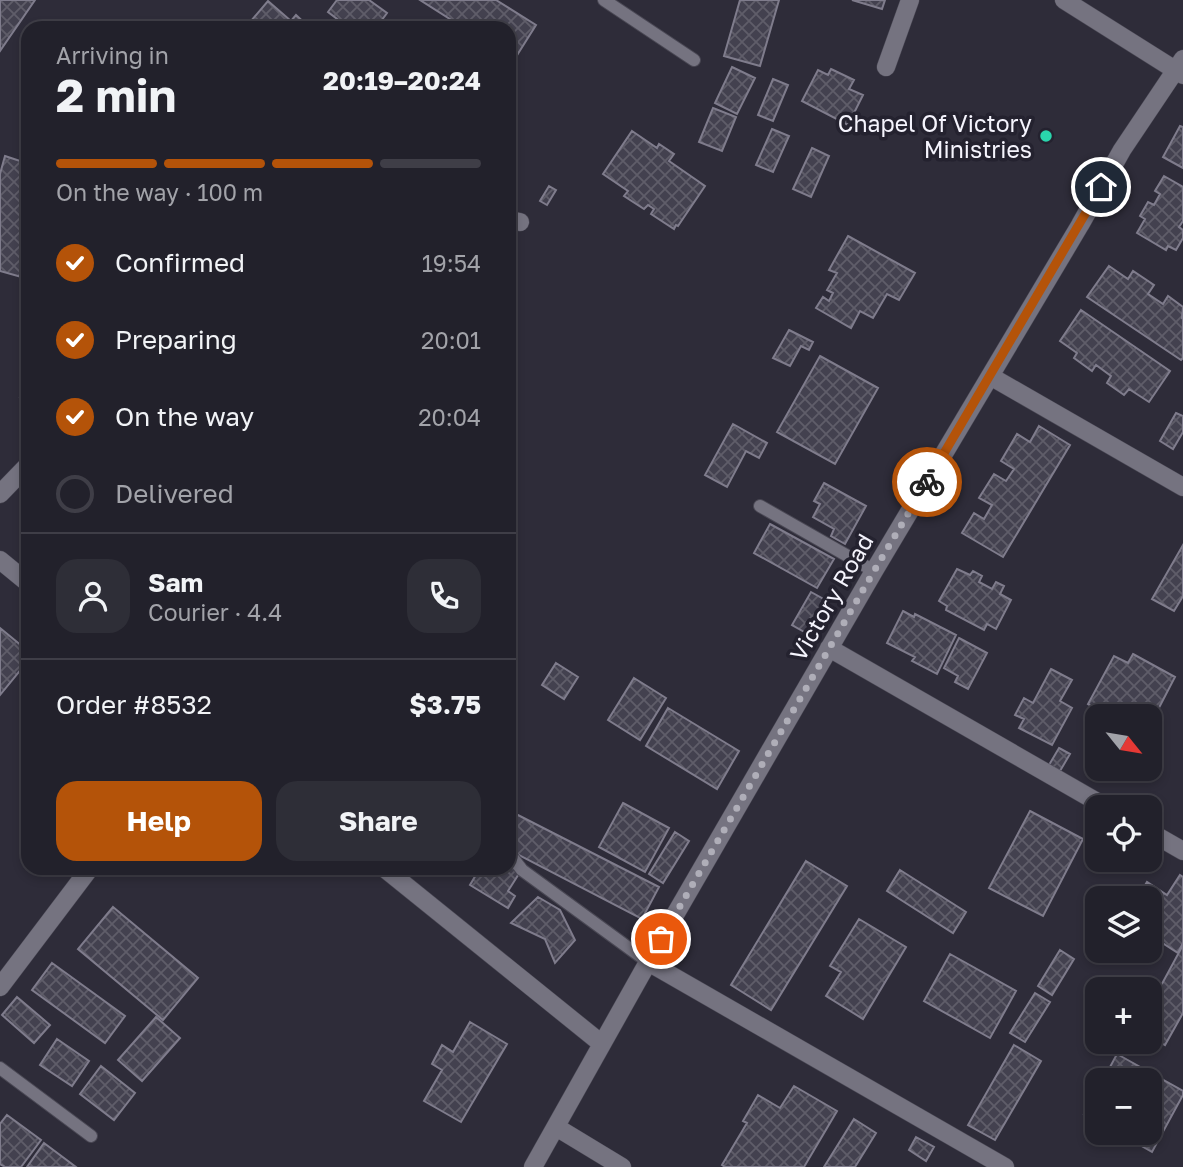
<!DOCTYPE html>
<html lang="en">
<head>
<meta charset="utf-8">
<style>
  :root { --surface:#22212b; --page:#2e2e37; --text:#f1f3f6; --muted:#a2a3a9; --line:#3f3e47; --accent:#b45309 }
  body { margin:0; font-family:"Golos Text",sans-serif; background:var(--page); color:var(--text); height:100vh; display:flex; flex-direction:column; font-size:26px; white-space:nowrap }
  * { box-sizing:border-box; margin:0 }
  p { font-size:23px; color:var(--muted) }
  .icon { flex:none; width:38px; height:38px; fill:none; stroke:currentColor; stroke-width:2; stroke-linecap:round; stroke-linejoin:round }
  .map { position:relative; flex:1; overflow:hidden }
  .details { position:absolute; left:21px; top:21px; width:495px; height:854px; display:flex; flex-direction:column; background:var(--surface); border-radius:21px; box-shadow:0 4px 10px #0003,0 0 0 2px var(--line) }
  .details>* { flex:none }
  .needle { width:46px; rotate:120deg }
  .tools { position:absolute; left:1085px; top:704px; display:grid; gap:14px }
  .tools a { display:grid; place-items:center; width:77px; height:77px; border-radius:14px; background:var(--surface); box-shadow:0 4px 10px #0003,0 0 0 2px var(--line); font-size:35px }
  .pin { position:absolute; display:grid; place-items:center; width:60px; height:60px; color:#fff; margin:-30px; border:4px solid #fff; border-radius:50%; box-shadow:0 2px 7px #0007 }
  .courier { position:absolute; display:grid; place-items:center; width:70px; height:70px; margin:-35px; border:5px solid #b45309; border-radius:50%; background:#fff; color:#222; box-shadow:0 2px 9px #0007 }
  .summary em { font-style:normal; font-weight:700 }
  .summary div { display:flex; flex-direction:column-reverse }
  .summary { display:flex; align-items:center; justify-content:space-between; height:119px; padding:0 35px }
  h1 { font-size:46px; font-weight:700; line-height:52px }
  .bar { display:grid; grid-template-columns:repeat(4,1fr); gap:10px 7px; align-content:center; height:84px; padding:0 35px }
  .bar i { height:9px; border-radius:5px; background:var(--line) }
  .bar .selected { background:var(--accent) }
  .bar p { grid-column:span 4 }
  .line { display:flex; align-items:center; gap:18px; padding:0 35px; border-top:2px solid var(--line) }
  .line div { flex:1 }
  .round { display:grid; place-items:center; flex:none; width:74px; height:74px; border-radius:21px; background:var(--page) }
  ol { padding:0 35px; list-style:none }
  li { display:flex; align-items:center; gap:21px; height:77px }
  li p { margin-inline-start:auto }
  li .icon { padding:7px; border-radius:50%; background:var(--accent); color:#fff; stroke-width:4 }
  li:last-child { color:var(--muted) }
  li i { width:38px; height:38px; border:4px solid var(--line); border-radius:50% }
  .cta { display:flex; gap:14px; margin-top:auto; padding:14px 35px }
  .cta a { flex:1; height:80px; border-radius:21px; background:var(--accent); color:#fff; font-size:28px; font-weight:700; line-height:80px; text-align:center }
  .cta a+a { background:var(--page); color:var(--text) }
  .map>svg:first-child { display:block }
  .building { fill:url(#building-cross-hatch); stroke:#7f7c8c; stroke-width:2 }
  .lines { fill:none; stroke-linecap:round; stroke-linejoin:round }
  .lane-casing { stroke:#4a4854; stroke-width:14 }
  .street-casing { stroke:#4a4854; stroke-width:19 }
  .lane { stroke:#757380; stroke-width:12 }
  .street { stroke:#757380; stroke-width:18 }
  .done { stroke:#afaeb8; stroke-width:7; stroke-dasharray:0 12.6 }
  .route { stroke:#b45309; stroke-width:9 }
  .poi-dot { fill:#2ad5ac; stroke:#24222f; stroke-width:2.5 }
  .labels { text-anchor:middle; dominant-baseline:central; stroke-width:7; stroke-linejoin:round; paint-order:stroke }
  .poi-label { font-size:23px; fill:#f5f4fd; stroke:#24222f; text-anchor:end }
  .street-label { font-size:23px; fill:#f5f4fd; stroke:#24222f }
</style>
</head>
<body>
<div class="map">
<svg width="1183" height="1167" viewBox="0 0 1183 1167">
  <defs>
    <pattern id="building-cross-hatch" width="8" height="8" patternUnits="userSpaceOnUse" patternTransform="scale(1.75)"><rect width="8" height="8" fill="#43414f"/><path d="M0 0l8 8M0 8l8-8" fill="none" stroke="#5f5d69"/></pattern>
  </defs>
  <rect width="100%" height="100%" fill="#2e2c39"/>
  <path class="building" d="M0,0H35L0,51Z
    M337,0H369L387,13L376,28H349L328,12Z
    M420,0H496L536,25L514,60L509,56V28H464Z
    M740,0H779L760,66L724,56Z
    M852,0H885L882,9Z
    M268,1L291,21L296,15L310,28H245Z
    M732,67L755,78L737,114L715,103Z
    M831,69L854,80L849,89L863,95L848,125L802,101L818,70L828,75Z
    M773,79L788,85L773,121L758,115Z
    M713,108L736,117L722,151L699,142Z
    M1180,126L1183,127V168L1163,157Z
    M772,129L789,136L773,172L756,165Z
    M632,131L657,148L659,144L674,154L669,161L705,186L678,226L676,225L674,229L651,214L654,209L648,205L644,209L624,196L628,191L603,174Z
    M812,148L829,156L811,197L793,189Z
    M5,156L26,163L28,156V267L25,278L0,271V174Z
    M1164,176L1183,187V221L1179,227L1183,230V238L1176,250L1168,246L1166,250L1137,233L1145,219L1140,216L1148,202L1154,205L1160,194L1155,191Z
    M549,186L556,190L547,205L540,201Z
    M848,236L915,273L899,300L887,294L873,318L860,311L851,328L816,308L823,297L829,301L833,293L827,290L837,273L829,270Z
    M1109,266L1128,279L1133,271L1154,285L1148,294L1163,304L1168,296L1183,307L1182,318L1183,319V358L1181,360L1087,297Z
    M1081,310L1170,371L1149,402L1129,389L1124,395L1107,383L1111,376L1096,365L1092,371L1074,358L1077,353L1060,341Z
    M789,330L813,342L809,350L801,346L790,366L773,358Z
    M820,356L878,388L835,464L777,432Z
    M28,379V401L20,397Z
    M1176,413L1183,416V432L1173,449L1160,441Z
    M733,424L767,443L759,458L746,451L727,487L705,475Z
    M1039,426L1070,445L1003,557L962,533L974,513L984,519L992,505L979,498L994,474L1006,481L1014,469L1001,461L1017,434L1030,442Z
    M824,483L866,506L845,544L831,536L834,529L813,517L820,504L814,501Z
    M770,524L834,559L817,588L754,553Z
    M1183,545V596L1174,611L1152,599Z
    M957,569L970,575L973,571L982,576L979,582L992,589L996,582L1004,586L1000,594L1011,600L996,629L987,624L984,630L946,610L947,606L939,601Z
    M811,592L827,601L808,634L792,625Z
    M903,611L914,617L915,614L956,635L937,674L912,661L915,657L887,643Z
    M0,628L28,651V661L0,695Z
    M959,638L987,653L968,689L955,682L958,676L944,668Z
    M1133,654L1175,677L1150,725V716H1109L1088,704L1114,656L1128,663Z
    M556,663L578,677L564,699L542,685Z
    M1051,669L1072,680L1060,701L1072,708L1052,745L1019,728L1024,719L1015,715L1024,698L1033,703Z
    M634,678L666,698L640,740L608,720Z
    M668,708L739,751L717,789L646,746Z
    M1059,748L1070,754L1060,771L1049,765Z
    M623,803L669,828L645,872L599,847Z
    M1030,811L1083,839L1043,916L989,888Z
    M512,812L659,887L642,919L509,850V817Z
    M675,832L689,841L663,883L649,874Z
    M806,861L847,886L771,1010L731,985Z
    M509,866L520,872L508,891L515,896L508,908L470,885L480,868H509Z
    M900,870L966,912L953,933L887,891Z
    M1180,875L1183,877V943L1178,953L1150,935V898H1116L1123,887L1138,897L1147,882L1167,895Z
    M538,897L560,910L575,940L555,963L545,939L511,923Z
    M113,907L198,978L163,1020L78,949Z
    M859,919L906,947L863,1019L826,996L841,972L830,966Z
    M1183,945V1013L1165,1045L1150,1036V1006Z
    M1060,950L1074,959L1052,995L1038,986Z
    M950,954L1016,991L990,1038L924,1001Z
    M52,963L125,1016L105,1043L32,990Z
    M1035,993L1050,1002L1025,1042L1010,1033Z
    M17,997L50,1025L34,1043L2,1015Z
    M156,1017L180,1038L142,1081L118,1060Z
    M470,1022L507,1044L461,1122L424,1101L442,1070L432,1064L442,1045L453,1052Z
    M57,1039L89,1061L72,1086L40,1065Z
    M1014,1045L1041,1061L995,1140L968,1125Z
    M1117,1054L1183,1091V1095L1152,1152L1117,1132H1150V1080H1103Z
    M101,1066L135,1093L114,1120L80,1094Z
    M794,1086L837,1111L804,1167H725L722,1165L747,1123L743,1121L758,1095L780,1108Z
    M1097,1089V1121L1084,1114Z
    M7,1115L41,1140L21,1167H5L0,1164V1124Z
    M854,1119L876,1133L855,1167H824Z
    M916,1137L934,1147L926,1161L909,1150Z
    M44,1143L76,1167H27Z"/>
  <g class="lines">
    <g class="lane-casing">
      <path id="lane" d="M604,0L694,60
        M760,506L874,571
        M512,857L522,870L648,962
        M0,1068L91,1136"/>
    </g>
    <g class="street-casing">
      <path id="street" d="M1064,0L1183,75
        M886,67L910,0
        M509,220L520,222
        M990,376L1183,487
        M0,494L28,465
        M0,560L28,583
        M829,648L1106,807
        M1150,832L1183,851
        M384,868L602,1044
        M648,962L1005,1167
        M0,987L90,868
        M556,1127L622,1167
        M533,1167L661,939L874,571L1080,225L1122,150L1183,59"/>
    </g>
    <use href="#lane" class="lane"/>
    <use href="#street" class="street"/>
  </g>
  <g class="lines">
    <path class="done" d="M661,939L874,571L927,482"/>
    <path class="route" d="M927,482L1101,187"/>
  </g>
  <circle class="poi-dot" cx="1046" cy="136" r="7"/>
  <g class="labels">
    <g class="poi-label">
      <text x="1032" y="123">Chapel Of Victory<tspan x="1032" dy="26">Ministries</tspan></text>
    </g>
    <g class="street-label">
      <text transform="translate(831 597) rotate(-60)">Victory Road</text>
    </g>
  </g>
</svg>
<div class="tools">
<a><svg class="needle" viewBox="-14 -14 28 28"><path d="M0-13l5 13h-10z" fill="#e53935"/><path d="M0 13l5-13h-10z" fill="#a2a3a9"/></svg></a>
<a><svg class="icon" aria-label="locate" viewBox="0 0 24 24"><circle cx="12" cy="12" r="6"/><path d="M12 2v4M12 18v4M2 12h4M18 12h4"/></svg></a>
<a><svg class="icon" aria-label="layers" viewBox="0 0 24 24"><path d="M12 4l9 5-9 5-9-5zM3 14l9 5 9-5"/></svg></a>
<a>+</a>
<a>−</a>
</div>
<div class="pin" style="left:661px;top:939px;background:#ea580c"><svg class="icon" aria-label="bag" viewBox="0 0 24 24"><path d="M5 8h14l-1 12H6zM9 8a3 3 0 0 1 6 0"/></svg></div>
<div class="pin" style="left:1101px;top:187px;background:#1f2937"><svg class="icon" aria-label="home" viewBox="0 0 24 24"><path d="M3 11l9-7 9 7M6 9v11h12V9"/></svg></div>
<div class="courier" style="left:927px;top:482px"><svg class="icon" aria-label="bike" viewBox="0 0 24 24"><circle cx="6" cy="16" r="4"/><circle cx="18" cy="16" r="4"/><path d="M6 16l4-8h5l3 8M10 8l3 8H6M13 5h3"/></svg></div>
<section class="details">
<div class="summary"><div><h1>2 min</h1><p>Arriving in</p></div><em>20:19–20:24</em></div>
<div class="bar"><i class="selected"></i><i class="selected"></i><i class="selected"></i><i></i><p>On the way · 100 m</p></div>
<ol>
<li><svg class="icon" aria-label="check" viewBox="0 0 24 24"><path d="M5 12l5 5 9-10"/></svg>Confirmed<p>19:54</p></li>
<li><svg class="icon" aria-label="check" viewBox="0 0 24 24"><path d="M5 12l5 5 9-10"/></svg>Preparing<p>20:01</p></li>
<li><svg class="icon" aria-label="check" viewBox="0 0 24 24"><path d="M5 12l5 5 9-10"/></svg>On the way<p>20:04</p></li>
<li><i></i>Delivered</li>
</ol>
<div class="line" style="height:126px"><a class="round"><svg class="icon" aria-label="person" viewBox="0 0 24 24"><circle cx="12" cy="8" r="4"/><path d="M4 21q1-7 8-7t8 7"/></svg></a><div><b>Sam</b><p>Courier · 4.4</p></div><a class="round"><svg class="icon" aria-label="phone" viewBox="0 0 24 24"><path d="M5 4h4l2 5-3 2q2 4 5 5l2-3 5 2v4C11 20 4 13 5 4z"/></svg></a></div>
<div class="line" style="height:91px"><div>Order #8532</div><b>$3.75</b></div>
<div class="cta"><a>Help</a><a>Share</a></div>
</section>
</div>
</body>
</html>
